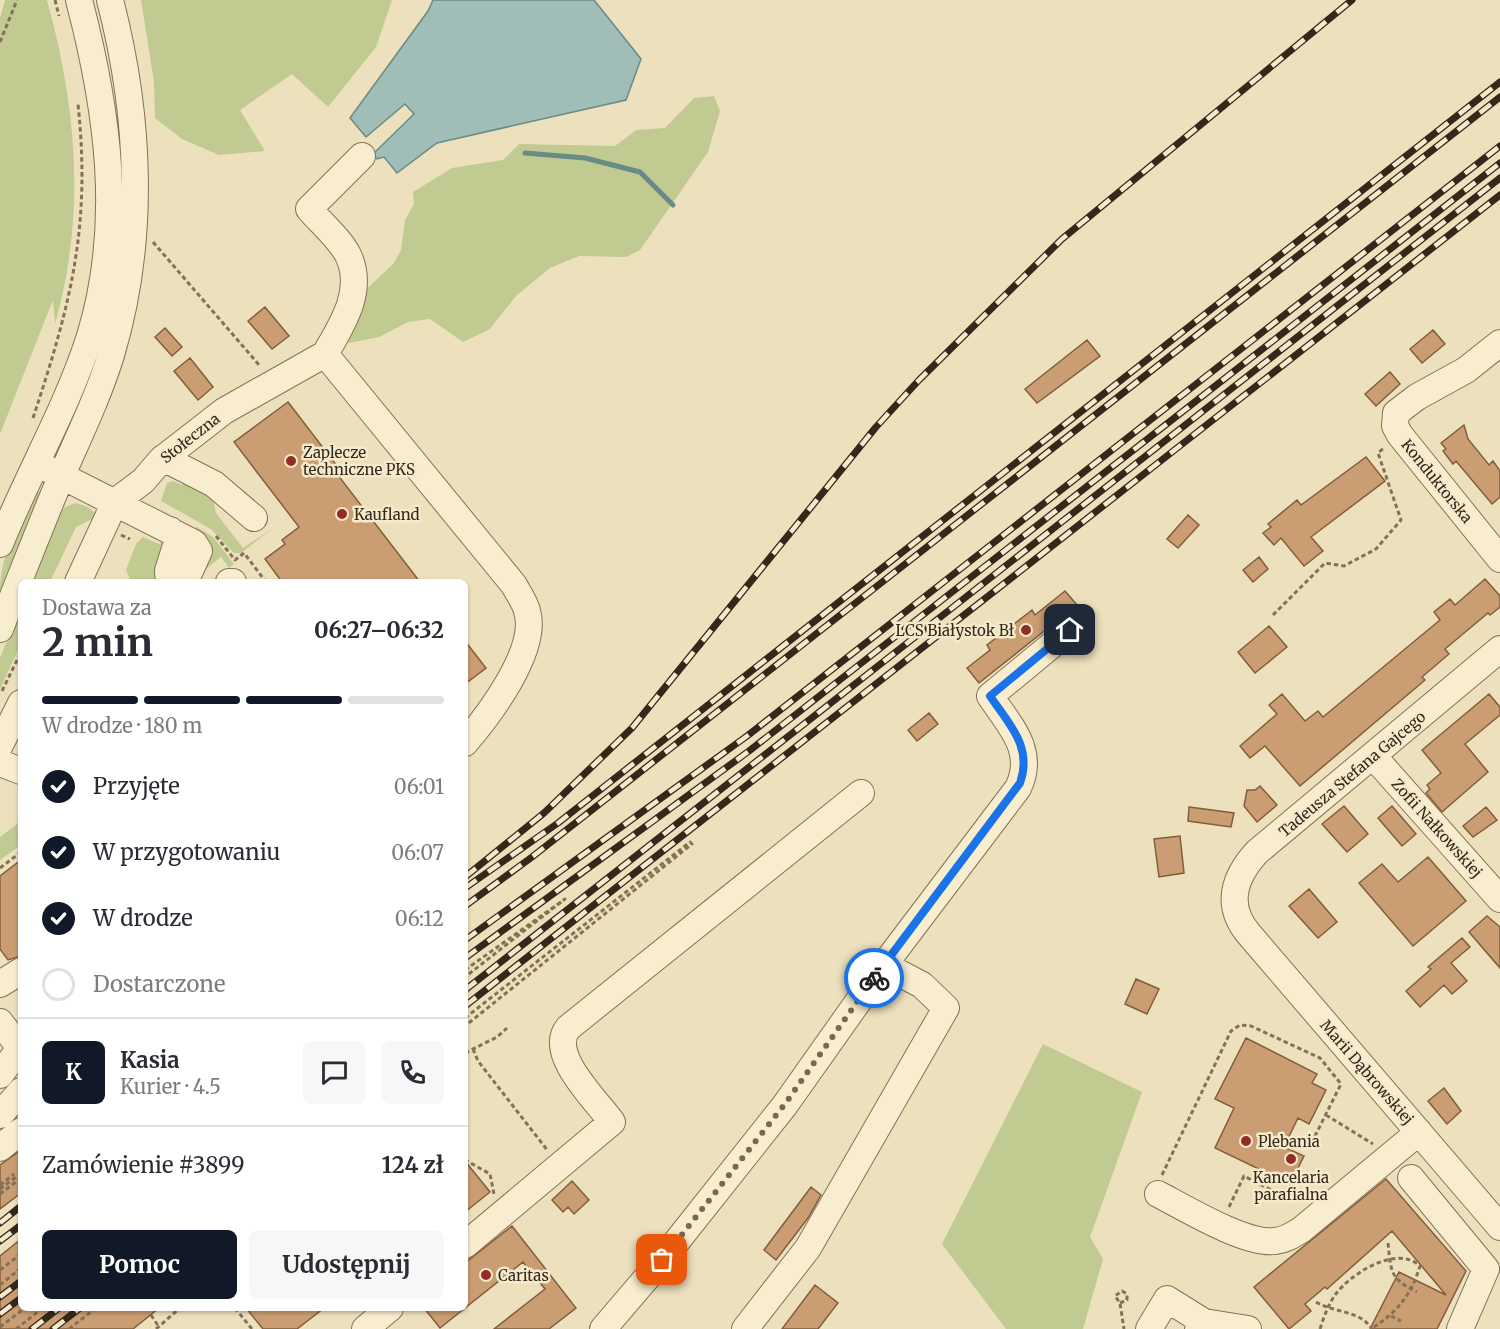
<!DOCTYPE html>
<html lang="pl">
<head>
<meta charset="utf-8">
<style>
  :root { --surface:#fff; --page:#f7f7f7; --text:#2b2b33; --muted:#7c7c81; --line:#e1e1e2; --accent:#111827 }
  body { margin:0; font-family:Merriweather,serif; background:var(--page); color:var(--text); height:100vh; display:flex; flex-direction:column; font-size:22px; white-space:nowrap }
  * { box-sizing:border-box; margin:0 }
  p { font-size:20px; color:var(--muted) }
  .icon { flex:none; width:33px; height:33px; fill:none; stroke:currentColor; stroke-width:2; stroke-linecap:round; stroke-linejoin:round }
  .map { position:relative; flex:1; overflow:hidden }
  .drawer { position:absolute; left:18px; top:579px; width:450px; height:732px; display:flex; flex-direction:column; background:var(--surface); border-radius:9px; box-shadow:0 2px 4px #0004 }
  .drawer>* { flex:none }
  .pin { position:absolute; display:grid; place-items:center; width:51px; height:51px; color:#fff; margin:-26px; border-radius:12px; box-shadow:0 3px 9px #0006 }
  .courier { position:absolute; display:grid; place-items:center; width:60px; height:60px; margin:-30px; border:4px solid #1a73e8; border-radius:50%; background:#fff; color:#222; box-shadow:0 2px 8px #0007 }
  .headline em { font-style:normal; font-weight:700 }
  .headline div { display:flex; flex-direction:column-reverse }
  .headline { display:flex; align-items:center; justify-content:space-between; height:102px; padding:0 24px }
  h1 { font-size:39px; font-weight:700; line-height:45px }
  .bar { display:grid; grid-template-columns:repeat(4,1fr); gap:9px 6px; align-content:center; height:72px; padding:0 24px }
  .bar i { height:8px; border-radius:4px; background:var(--line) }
  .bar .current { background:var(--accent) }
  .bar p { grid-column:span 4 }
  .line { display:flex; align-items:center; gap:15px; padding:0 24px; border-top:2px solid var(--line) }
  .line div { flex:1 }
  .round { display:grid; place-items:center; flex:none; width:63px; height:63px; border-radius:9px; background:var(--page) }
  ol { padding:0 24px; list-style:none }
  li { display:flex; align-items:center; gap:18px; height:66px }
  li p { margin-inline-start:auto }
  li .icon { padding:6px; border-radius:50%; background:var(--accent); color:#fff; stroke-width:4 }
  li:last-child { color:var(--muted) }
  li i { width:33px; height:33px; border:3px solid var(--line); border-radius:50% }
  .action { display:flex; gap:12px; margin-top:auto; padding:12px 24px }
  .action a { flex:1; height:69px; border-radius:9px; background:var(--accent); color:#fff; font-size:24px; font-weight:700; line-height:69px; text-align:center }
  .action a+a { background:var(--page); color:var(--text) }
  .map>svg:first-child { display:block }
  .green { fill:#c0ca91 }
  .water { fill:#a0beb7; stroke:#688b85; stroke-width:1.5 }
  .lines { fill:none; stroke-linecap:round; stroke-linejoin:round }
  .stream { stroke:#688b85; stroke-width:5 }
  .building { fill:#cb9d72; stroke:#835d3c; stroke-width:1.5 }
  .minor-casing { stroke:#847156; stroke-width:28 }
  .path { stroke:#847156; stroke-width:3; stroke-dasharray:4.5 3; stroke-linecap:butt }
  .minor { stroke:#f8eecf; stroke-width:26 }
  .rail-casing { stroke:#34281b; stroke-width:7 }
  .rail { stroke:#f5ebcc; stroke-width:4.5; stroke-dasharray:14; stroke-linecap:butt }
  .done { stroke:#756954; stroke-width:6; stroke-dasharray:0 10.8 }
  .route { stroke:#1a73e8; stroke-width:8 }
  .poi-dot { fill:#932c27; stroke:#f5ebcc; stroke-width:2 }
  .labels { text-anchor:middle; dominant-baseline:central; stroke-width:5; stroke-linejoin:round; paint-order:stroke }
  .street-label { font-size:15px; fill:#34281b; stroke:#f5ebcc }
  .poi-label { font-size:15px; fill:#34281b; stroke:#f5ebcc; text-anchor:start }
</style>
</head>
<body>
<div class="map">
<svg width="1500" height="1329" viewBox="0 0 1500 1329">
  <rect width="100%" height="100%" fill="#ede1bd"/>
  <path class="green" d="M5,0H47C77,109 86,214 55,324L53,300L0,434V18Z
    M141,0H392L376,47L328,107L292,74L240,110L265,151L219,155L182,139L155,118L154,82Z
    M714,96L720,111L708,152L640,250L626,257L579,256L550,268L516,296L490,329L463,342L430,319L408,322L379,337L349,343L338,333L337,317L394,263L401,250L405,220L414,204L413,192L452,168L503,160L519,144L615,146L636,130L665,128L694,98Z
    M173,481L182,485L184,481L212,495L216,513L243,548L273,528L241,553H234L211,529L161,501L167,483Z
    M38,488L39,494L0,591C0,553 21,521 38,488Z
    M76,503L88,507L98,516L76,527L50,582H31L60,513L65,507Z
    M195,526L213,537L234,564L229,568L221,557L197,576L207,543Z
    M143,537L159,544L163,541L168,549L164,582H131L126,570L136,544Z
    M21,607V644L0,689V658Z
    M21,821V845L0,860V837Z
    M1043,1044L1142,1092L1090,1237L1103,1259L1083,1329H1006L942,1244Z"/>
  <path class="water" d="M433,0H594L641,59L626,100L437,143L397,173L384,157L377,159L373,154L414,114L405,104L366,137L350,118L428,11Z"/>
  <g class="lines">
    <path class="stream" d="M525,153L585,158L640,172L673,205"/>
  </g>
  <path class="building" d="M265,307L289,336L272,349L248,321Z
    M165,328L182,347L172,356L155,337Z
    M1433,330L1445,344L1422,363L1410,349Z
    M1087,340L1100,356L1037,403L1025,389Z
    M190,358L213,387L198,400L174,371Z
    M1390,372L1400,384L1376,406L1365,394Z
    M288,402L341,471L337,474L420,582H282L265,559L285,544L282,540L299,527L234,442Z
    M1464,425L1468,439L1489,465L1493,461L1500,471V497L1492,504L1456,461L1453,464L1443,451L1446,449L1441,443Z
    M1366,457L1385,481L1311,537L1323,551L1304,566L1281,538L1274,545L1263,533L1271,527L1268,524L1297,500L1301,505Z
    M1188,515L1199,525L1178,548L1167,539Z
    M1259,557L1268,569L1253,582L1243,570Z
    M1485,579L1500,596V607L1490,615L1488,613L1445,649L1449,654L1422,677L1425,680L1300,786L1265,746L1250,758L1240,746L1277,714L1269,705L1282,694L1305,721L1318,711L1323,717L1440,620L1434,612L1450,599L1455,605Z
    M1065,591L1077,605L979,683L967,668L990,650L987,645L1032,610L1035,615Z
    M1269,626L1287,647L1255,673L1238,652Z
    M465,641L486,668L465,684Z
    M1489,694L1500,707V715L1465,744L1488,772L1442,812L1426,793L1430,789L1427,785L1441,773L1422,750Z
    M929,713L938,724L917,741L908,730Z
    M1260,786L1277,805L1257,822L1244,806L1247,790H1255Z
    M1344,806L1368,834L1347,852L1322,824Z
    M1392,806L1416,834L1402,846L1378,818Z
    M1189,807L1234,813L1231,827L1188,821Z
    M1486,807L1497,820L1473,837L1463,826Z
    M1180,836L1184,873L1159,877L1154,839Z
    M1428,857L1466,901L1413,946L1359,883L1382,864L1398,882Z
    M21,860V956L8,960L0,949V876Z
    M1309,889L1337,922L1318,938L1289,906Z
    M1487,916L1500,927V968L1469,932Z
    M1462,938L1470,947L1451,963L1467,981L1452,994L1444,985L1420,1007L1406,991L1431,969L1428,967Z
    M1136,979L1159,989L1147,1014L1125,1004Z
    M1246,1038L1317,1074L1312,1083L1326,1090L1309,1124L1298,1118L1284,1147L1304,1156L1290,1184L1215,1148L1234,1108L1215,1099Z
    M1444,1088L1461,1111L1447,1124L1428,1101Z
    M21,1150V1193L0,1209V1165Z
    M465,1161L490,1192L465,1212Z
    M1386,1179L1466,1271L1437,1329H1370L1399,1272L1446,1295L1392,1231L1327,1289L1325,1287L1305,1304L1311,1311L1289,1329L1254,1287Z
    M572,1181L589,1200L574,1214L568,1207L563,1212L552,1200Z
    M811,1187L821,1195L808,1218L776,1260L764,1250Z
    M512,1226L576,1308L549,1329H494L545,1289L523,1262L465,1308V1263Z
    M21,1239V1308H159L133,1329H0V1256Z
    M815,1285L838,1303L818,1329H782Z
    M246,1308H324L297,1329H263Z
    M424,1308H465L440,1328Z"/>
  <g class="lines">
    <g class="minor-casing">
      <path id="minor" d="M1500,343L1466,370L1417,397L1396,413L1395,426L1400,435L1500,559
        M325,354L514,585C518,593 525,602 527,611C539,649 489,715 465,743
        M325,354C342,325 365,290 348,255C340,239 321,223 309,209L362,156
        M163,458L214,484L254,518
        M46,468L194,543L199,551L185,582
        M0,544C28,474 67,408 90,336C124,224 108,111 79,0
        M78,582L115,502L143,481L161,460L224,411L325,354
        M169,582L168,571L178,539L170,530
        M229,582H233
        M0,629C20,578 40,527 61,477C79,436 98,397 111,355C146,239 140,116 110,0
        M1500,649L1257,852C1234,877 1225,905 1248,933L1500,1227
        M0,745L21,703
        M1374,757L1500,899
        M0,763L21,771
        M0,984L21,971
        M0,1022L21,1049
        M0,1075L20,1048
        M0,1115L21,1091
        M0,1148L21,1131
        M1411,1178L1486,1269L1460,1329
        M1158,1194C1185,1208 1246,1245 1275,1241C1285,1240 1293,1235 1301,1230L1419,1132
        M465,1245L612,1122C597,1101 547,1054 568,1028L861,793
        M365,1329L390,1308
        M603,1329L662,1260L785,1105L884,965L1018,788C1036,751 1010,726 990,696L1070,630
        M745,1329L808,1248L946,1008L922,985L884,965
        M1149,1329L1167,1299L1204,1322
        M1198,1329L1204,1322L1248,1329"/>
    </g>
    <path class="path" d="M55,0L59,16
      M0,42L17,0
      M153,242L260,366
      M33,418C71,303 91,227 78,104
      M121,535L130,539
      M216,536L235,560L244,553L266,582
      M1273,615L1325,563L1344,566L1376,549L1401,520L1378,453L1384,448
      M2,691L21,652
      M0,868L21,852
      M465,970L565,899L465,977
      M465,1018L690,842L692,844L465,1026
      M473,1049L478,1061L548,1151
      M465,1053L497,1037L507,1028
      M1326,1115L1373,1144
      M465,1163L467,1161L490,1174L494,1194
      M21,1170V1174
      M1162,1175L1231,1031L1240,1025L1251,1026L1320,1058L1341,1084L1311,1144
      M0,1185L14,1174
      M0,1189L16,1177
      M0,1194L21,1178
      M1229,1207L1244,1176L1277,1193H1304L1312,1197
      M1388,1243C1391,1272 1390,1279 1417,1292
      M0,1270L21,1254
      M0,1285L21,1268
      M1316,1302C1334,1313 1360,1310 1372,1329
      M1120,1303L1127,1300V1294L1122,1291L1115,1296L1120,1303L1124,1329
      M235,1308L252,1329
      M151,1315L159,1327
      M1391,1316L1401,1321
      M0,1327L25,1308
      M16,1329L43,1308
      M69,1329L96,1308
      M156,1329L180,1308
      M1320,1329C1324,1317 1328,1305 1335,1295C1350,1274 1397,1244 1420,1266C1411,1296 1396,1313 1371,1329"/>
    <use href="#minor" class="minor"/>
    <g class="rail-casing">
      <path id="rail" d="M465,877L544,813L632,728L876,427L919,380L1062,239L1352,0
        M465,888L558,823L1500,82
        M465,906L532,857L1500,97
        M465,940L747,736L1500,146
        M465,958L749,751L1500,163
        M465,990L1500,178
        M465,1006L1500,195
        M0,1223L21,1206
        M0,1241L21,1225
        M0,1297L21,1281
        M0,1314L21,1298
        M32,1329L59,1308
        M53,1329L80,1308"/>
    </g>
    <use href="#rail" class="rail"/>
  </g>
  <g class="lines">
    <path class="done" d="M662,1260L785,1104L874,978"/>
    <path class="route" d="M874,978L1020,783C1033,747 1009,724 990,696L1070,630"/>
  </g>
  <g class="poi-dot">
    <circle cx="291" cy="461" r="6"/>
    <circle cx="342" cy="514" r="6"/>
    <circle cx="1026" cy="630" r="6"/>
    <circle cx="1246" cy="1141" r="6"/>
    <circle cx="1291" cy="1159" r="6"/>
    <circle cx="486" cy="1275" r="6"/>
  </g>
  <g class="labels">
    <g class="street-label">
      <text transform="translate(190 438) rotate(-38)">Stołeczna</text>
      <text transform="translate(1437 481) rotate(51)">Konduktorska</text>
      <text transform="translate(1352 774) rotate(-40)">Tadeusza Stefana Gajcego</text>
      <text transform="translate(1437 828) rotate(48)">Zofii Nałkowskiej</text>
      <text transform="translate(1367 1072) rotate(49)">Marii Dąbrowskiej</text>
    </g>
    <g class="poi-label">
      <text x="303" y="452">Zaplecze<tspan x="303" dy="17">techniczne PKS</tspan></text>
      <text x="354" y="514">Kaufland</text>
      <text x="1014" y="630" text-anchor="end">LCS Białystok Bł</text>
      <text x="1258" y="1141">Plebania</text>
      <text x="1291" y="1177" text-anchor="middle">Kancelaria<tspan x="1291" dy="17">parafialna</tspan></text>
      <text x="498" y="1275">Caritas</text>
    </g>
  </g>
</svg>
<div class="pin" style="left:662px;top:1260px;background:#ea580c"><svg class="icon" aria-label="bag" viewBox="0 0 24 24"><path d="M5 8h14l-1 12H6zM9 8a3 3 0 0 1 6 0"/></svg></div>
<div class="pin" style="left:1070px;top:630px;background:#1f2937"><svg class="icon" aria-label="home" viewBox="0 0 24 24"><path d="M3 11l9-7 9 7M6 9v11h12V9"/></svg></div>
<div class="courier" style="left:874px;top:978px"><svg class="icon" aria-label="bike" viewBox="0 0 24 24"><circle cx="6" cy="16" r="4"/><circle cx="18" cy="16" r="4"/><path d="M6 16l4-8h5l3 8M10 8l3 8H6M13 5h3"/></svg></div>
<section class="drawer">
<div class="headline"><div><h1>2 min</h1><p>Dostawa za</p></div><em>06:27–06:32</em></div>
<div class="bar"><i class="current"></i><i class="current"></i><i class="current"></i><i></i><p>W drodze · 180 m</p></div>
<ol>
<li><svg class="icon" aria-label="check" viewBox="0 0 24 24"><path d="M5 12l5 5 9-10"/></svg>Przyjęte<p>06:01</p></li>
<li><svg class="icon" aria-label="check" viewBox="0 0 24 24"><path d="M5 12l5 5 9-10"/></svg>W przygotowaniu<p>06:07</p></li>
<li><svg class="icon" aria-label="check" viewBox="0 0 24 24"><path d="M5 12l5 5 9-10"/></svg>W drodze<p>06:12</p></li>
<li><i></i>Dostarczone</li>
</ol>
<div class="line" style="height:108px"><b class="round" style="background:var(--accent);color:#fff">K</b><div><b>Kasia</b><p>Kurier · 4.5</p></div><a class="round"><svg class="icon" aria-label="chat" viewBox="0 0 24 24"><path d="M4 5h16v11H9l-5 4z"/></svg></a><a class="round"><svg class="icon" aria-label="phone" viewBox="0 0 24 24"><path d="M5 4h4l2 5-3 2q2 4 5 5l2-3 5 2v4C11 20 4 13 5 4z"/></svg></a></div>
<div class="line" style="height:78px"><div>Zamówienie #3899</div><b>124 zł</b></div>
<div class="action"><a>Pomoc</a><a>Udostępnij</a></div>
</section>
</div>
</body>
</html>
